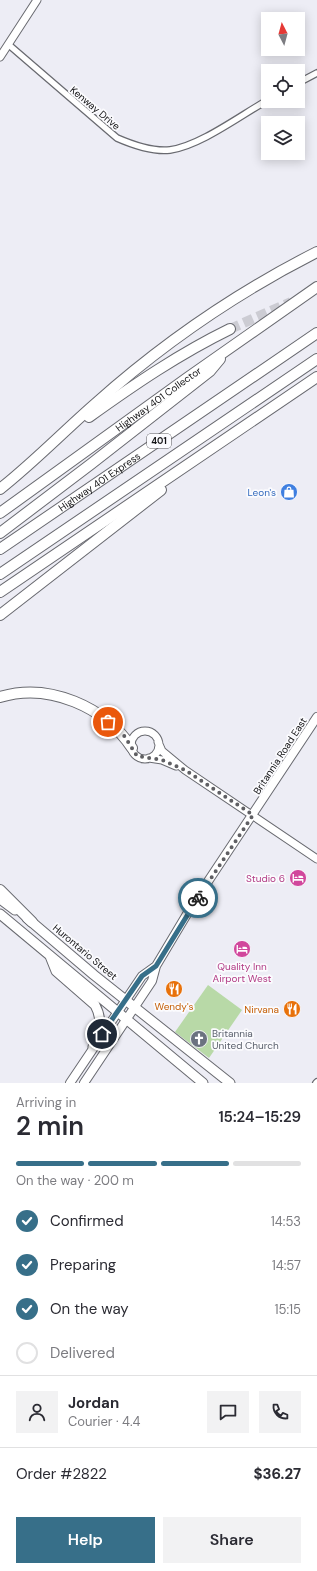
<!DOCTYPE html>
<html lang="en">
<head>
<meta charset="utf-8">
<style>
  :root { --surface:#fff; --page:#f2f2f3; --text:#2b2b33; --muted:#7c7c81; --line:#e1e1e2; --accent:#376f89 }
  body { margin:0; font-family:"DM Sans",sans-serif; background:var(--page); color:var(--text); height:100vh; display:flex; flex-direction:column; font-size:15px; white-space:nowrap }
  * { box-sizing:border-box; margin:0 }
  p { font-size:13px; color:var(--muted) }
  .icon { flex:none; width:22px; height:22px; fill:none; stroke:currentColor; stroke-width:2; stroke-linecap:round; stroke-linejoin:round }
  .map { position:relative; height:1083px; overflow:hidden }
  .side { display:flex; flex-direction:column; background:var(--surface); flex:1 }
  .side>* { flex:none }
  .needle { width:26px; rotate:354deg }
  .tools { position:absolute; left:261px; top:12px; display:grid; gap:8px }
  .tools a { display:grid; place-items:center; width:44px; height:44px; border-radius:0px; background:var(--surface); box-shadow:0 2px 10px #0003; font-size:20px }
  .pin { position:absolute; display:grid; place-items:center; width:34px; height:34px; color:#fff; margin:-17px; border:2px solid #fff; border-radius:50%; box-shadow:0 1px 4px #0007 }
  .courier { position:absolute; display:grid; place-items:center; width:40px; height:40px; margin:-20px; border:3px solid #376f89; border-radius:50%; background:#fff; color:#222; box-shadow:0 1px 5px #0007 }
  .head em { font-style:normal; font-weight:600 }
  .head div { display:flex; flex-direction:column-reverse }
  .head { display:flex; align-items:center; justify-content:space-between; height:68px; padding:0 16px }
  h1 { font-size:26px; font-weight:600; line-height:30px }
  .bar { display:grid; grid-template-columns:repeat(4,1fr); gap:6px 4px; align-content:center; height:48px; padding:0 16px }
  .bar i { height:5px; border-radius:3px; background:var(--line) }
  .bar .current { background:var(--accent) }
  .bar p { grid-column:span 4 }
  .line { display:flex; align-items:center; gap:10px; padding:0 16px; border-top:1px solid var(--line) }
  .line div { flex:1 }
  .round { display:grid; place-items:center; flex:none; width:42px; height:42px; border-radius:0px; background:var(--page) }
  ol { padding:0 16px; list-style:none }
  li { display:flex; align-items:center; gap:12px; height:44px }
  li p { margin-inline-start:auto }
  li .icon { padding:4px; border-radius:50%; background:var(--accent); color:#fff; stroke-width:4 }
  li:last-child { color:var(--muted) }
  li i { width:22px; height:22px; border:2px solid var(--line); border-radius:50% }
  .primary-button { display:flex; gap:8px; margin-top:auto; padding:8px 16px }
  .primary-button a { flex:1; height:46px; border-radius:0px; background:var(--accent); color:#fff; font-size:16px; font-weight:600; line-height:46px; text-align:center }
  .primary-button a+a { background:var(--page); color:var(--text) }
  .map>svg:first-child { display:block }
  .green { fill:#b8d9a7 }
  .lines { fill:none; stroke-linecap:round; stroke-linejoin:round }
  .motorway-tunnel { stroke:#ccccd3; stroke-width:10; stroke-dasharray:10 5; stroke-linecap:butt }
  .minor-casing { stroke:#696a70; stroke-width:8 }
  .tertiary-casing { stroke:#696a70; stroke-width:9 }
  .secondary-casing { stroke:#696a70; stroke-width:10 }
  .primary-casing { stroke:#696a70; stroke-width:11 }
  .motorway-casing { stroke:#696a70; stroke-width:12 }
  .minor { stroke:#fff; stroke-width:5.5 }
  .tertiary { stroke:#fff; stroke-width:7 }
  .secondary { stroke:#fff; stroke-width:8 }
  .primary { stroke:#fff; stroke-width:9 }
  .motorway { stroke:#fff; stroke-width:10 }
  .done { stroke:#5f5f63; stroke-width:4; stroke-dasharray:0 7.2 }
  .route { stroke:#376f89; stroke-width:5 }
  .labels { text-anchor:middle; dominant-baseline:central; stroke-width:3.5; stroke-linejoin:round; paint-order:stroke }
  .shield { fill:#fbfbfe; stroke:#58585a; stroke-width:1 }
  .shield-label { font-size:9px; font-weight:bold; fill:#121214 }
  .street-label { font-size:10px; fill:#121214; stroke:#fbfbfe }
  .shop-label { font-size:10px; fill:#366cbe; stroke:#fbfbfe; text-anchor:end }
  .hotel-label { font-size:10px; fill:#b23c85; stroke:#fbfbfe; text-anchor:end }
  .food-label { font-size:10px; fill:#c56008; stroke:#fbfbfe }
  .worship-label { font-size:10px; fill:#5b616d; stroke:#fbfbfe; text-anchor:start }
</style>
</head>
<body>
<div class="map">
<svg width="317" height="1083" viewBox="0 0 317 1083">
  <rect width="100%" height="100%" fill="#ededf5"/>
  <path class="green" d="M208,985L242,1010L209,1058L175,1032Z"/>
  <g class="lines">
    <path class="motorway-tunnel" d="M230,329L291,302"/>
    <g class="minor-casing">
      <path id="minor" d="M9,45L117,138C133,145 152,152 170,150C200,146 241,115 268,100
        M298,83L317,73
        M316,1083L317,1082"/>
    </g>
    <g class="tertiary-casing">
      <path id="tertiary" d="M0,57L37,0
        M131 745a14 14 0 1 1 28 0a14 14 0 1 1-28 0Z
        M158,742L162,751L185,770L317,859
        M149,758L162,760L176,766"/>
    </g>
    <g class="secondary-casing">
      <path id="secondary" d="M70,1083L142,976L156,966
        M84,1083L152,981L156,966L193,904L317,717"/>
    </g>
    <g class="primary-casing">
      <path id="primary" d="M0,899L15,910
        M0,914L203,1083
        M27,918L94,975L230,1083
        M50,956L56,971L95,1005C104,1022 98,1030 93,1047"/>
    </g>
    <g class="motorway-casing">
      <g id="motorway">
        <path d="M89,417C135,384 179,354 230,329"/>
        <path d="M0,489C33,463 63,432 95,404C161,345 238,292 317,252"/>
        <path id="s1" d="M0,513L187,378L317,287"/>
        <path d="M0,533L91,464L210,371L220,359"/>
        <path id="s2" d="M0,549L317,333"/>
        <path d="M0,574L317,359"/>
        <path d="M0,592L317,377"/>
        <path d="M0,615L161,490"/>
        <path d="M0,697C49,682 105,707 132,748"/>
        <path d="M0,890L32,922"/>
      </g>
    </g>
    <use href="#minor" class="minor"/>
    <use href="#tertiary" class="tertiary"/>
    <use href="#secondary" class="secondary"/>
    <use href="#primary" class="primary"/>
    <use href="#motorway" class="motorway"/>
  </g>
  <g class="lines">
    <path class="done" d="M108,722L123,734L137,756L162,760L185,770L253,815L198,898"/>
    <path class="route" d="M102,1034L142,976L156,966L198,898"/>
  </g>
  <defs>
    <g id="shop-disc" transform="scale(0.9)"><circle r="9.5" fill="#3f7fe0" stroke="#fbfbfe"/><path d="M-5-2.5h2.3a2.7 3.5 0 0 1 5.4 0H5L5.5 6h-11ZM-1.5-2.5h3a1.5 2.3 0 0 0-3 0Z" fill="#fff"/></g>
    <g id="hotel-disc" transform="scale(0.9)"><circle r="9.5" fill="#d1479c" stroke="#fbfbfe"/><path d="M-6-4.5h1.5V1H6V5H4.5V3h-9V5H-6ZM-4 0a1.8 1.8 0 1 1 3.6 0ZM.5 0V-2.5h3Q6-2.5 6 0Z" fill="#fff"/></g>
    <g id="restaurant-disc" transform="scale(0.9)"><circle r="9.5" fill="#e8710a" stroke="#fbfbfe"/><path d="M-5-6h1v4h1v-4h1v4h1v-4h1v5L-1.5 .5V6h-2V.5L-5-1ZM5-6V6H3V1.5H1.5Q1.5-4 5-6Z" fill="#fff"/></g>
    <g id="church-disc" transform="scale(0.9)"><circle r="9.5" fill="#6b7280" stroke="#fbfbfe"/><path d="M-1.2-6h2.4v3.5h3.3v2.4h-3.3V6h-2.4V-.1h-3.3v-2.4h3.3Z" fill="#fff"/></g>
  </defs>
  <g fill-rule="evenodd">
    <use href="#shop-disc" x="289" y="492"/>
    <use href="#hotel-disc" x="298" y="878"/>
    <use href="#hotel-disc" x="242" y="949"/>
    <use href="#restaurant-disc" x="174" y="989"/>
    <use href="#restaurant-disc" x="292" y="1009"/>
    <use href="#church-disc" x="199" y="1039"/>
  </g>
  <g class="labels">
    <rect class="shield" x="147" y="434" width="24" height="14" rx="3"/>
    <g class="shield-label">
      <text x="159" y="441">401</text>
    </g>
    <g class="street-label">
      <text transform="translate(95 108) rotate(40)">Kenway Drive</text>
      <text stroke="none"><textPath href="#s1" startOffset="195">Highway 401 Collector</textPath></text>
      <text stroke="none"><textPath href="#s2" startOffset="120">Highway 401 Express</textPath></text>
      <text transform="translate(280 756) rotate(-57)">Britannia Road East</text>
      <text transform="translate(85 952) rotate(40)">Hurontario Street</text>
    </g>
    <g class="shop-label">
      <text x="276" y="492">Leon's</text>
    </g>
    <g class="hotel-label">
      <text x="285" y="878">Studio 6</text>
      <text x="242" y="966" text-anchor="middle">Quality Inn<tspan x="242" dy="12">Airport West</tspan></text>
    </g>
    <g class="food-label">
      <text x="174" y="1006">Wendy's</text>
      <text x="279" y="1009" text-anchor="end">Nirvana</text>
    </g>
    <g class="worship-label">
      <text x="212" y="1033">Britannia<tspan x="212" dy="12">United Church</tspan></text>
    </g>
  </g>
</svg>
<div class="tools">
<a><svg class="needle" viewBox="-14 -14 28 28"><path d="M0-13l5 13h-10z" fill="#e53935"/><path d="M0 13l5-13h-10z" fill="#7c7c81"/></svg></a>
<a><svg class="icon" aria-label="locate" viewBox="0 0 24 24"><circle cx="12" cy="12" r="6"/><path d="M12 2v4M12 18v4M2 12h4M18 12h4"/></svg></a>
<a><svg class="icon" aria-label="layers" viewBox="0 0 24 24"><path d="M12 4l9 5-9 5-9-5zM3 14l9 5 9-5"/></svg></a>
</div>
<div class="pin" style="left:108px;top:722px;background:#ea580c"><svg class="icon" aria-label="bag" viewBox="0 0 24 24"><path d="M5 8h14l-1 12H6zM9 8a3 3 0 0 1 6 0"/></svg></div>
<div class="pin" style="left:102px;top:1034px;background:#1f2937"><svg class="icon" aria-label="home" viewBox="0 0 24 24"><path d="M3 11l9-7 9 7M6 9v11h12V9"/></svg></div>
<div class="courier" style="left:198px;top:898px"><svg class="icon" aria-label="bike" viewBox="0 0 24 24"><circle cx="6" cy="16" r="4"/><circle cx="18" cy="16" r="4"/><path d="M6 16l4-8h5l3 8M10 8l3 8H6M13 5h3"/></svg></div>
</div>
<section class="side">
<div class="head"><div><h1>2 min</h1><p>Arriving in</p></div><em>15:24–15:29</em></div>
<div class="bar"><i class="current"></i><i class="current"></i><i class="current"></i><i></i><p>On the way · 200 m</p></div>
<ol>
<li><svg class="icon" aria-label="check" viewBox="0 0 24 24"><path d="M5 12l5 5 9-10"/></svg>Confirmed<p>14:53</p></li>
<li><svg class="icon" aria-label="check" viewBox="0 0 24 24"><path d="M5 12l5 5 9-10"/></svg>Preparing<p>14:57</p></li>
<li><svg class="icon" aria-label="check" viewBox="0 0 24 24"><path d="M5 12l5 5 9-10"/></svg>On the way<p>15:15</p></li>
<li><i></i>Delivered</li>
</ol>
<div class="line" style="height:72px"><a class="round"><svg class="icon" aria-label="person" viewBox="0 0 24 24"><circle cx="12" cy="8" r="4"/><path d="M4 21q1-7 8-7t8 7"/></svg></a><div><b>Jordan</b><p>Courier · 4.4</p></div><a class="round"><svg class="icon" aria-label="chat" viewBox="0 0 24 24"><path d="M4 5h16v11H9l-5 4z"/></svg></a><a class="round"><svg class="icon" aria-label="phone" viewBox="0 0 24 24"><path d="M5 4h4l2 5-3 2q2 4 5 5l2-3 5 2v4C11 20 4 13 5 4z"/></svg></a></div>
<div class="line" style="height:52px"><div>Order #2822</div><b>$36.27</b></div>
<div class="primary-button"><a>Help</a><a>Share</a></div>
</section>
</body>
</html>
